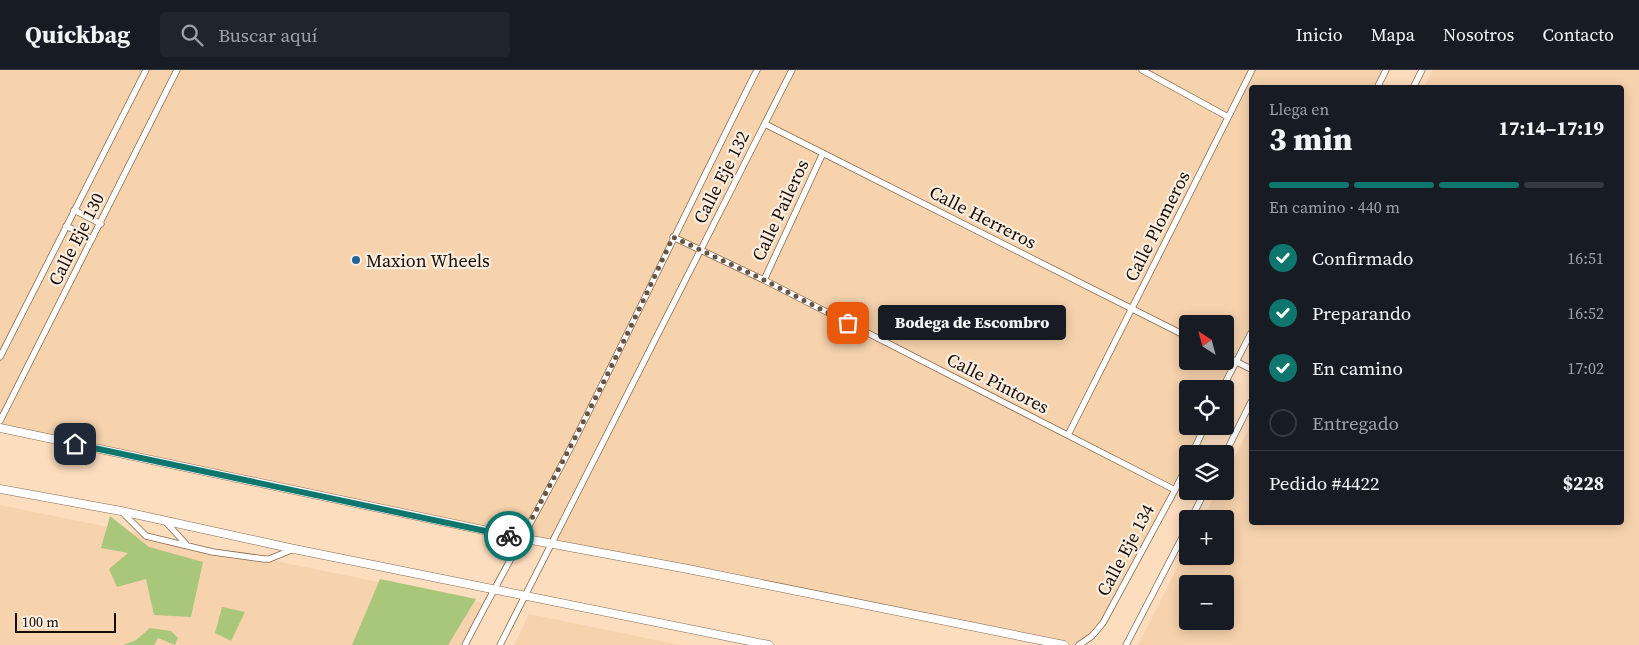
<!DOCTYPE html>
<html lang="es">
<head>
<meta charset="utf-8">
<style>
  :root { --surface:#171b24; --page:#20242c; --text:#f1f3f6; --muted:#9ea1a6; --line:#363941; --accent:#0f766e }
  body { margin:0; font-family:"Source Serif 4",serif; background:var(--page); color:var(--text); height:100vh; display:flex; flex-direction:column; font-size:19px; white-space:nowrap }
  * { box-sizing:border-box; margin:0 }
  p { font-size:16px; color:var(--muted) }
  .icon { flex:none; width:28px; height:28px; fill:none; stroke:currentColor; stroke-width:2; stroke-linecap:round; stroke-linejoin:round }
  .map { position:relative; flex:1; overflow:hidden }
  .drawer { position:absolute; left:1249px; top:15px; width:375px; height:440px; display:flex; flex-direction:column; background:var(--surface); border-radius:5px; box-shadow:0 2px 12px #0003 }
  .drawer>* { flex:none }
  .needle { width:32px; rotate:324deg }
  .controls { position:absolute; left:1179px; top:245px; display:grid; gap:10px }
  .controls a { display:grid; place-items:center; width:55px; height:55px; border-radius:5px; background:var(--surface); box-shadow:0 2px 12px #0003; font-size:25px }
  .scale { position:absolute; left:15px; bottom:12px; width:101px; box-sizing:border-box; padding-left:5px; border:2px solid #160c03; border-top:0; font-size:14px; line-height:18px; white-space:nowrap; color:#160c03; -webkit-text-stroke:4px #faeee1; paint-order:stroke }
  .pin { position:absolute; display:grid; place-items:center; width:42px; height:42px; color:#fff; margin:-21px; border-radius:10px; box-shadow:0 2px 8px #0006 }
  .courier { position:absolute; display:grid; place-items:center; width:50px; height:50px; margin:-25px; border:4px solid #0f766e; border-radius:50%; background:#fff; color:#222; box-shadow:0 1px 6px #0007 }
  .bubble { position:absolute; height:35px; border-radius:5px; background:var(--surface); box-shadow:0 2px 12px #0003; font-size:16px; font-weight:800; line-height:35px; text-align:center }
  .overview em { font-style:normal; font-weight:800 }
  .overview div { display:flex; flex-direction:column-reverse }
  .overview { display:flex; align-items:center; justify-content:space-between; height:85px; padding:0 20px }
  h1 { font-size:32px; font-weight:800; line-height:38px }
  .bar { display:grid; grid-template-columns:repeat(4,1fr); gap:8px 5px; align-content:center; height:60px; padding:0 20px }
  .bar i { height:6px; border-radius:4px; background:var(--line) }
  .bar .active { background:var(--accent) }
  .bar p { grid-column:span 4 }
  .line { display:flex; align-items:center; gap:12px; padding:0 20px; border-top:1px solid var(--line) }
  .line div { flex:1 }
  ol { padding:0 20px; list-style:none }
  li { display:flex; align-items:center; gap:15px; height:55px }
  li p { margin-inline-start:auto }
  li .icon { padding:5px; border-radius:50%; background:var(--accent); color:#fff; stroke-width:4 }
  li:last-child { color:var(--muted) }
  li i { width:28px; height:28px; border:2px solid var(--line); border-radius:50% }
  header { display:flex; align-items:center; gap:30px; box-sizing:border-box; height:70px; padding:0 25px; background:var(--surface); border-bottom:1px solid var(--line) }
  header strong { font-size:24px }
  nav { display:flex; gap:28px; margin-inline-start:auto; font-size:18px }
  .search { width:350px; height:45px; background:var(--page); display:flex; align-items:center; gap:12px; box-sizing:border-box; padding:0 18px; border-radius:5px; color:var(--muted); font-size:19px }
  .map>svg:first-child { display:block }
  .built { fill:#f6d2ad; fill-rule:evenodd }
  .green { fill:#a8c77b }
  .lines { fill:none; stroke-linecap:round; stroke-linejoin:round }
  .street-casing { stroke:#84694e; stroke-width:7 }
  .secondary-casing { stroke:#84694e; stroke-width:9 }
  .street { stroke:#fff; stroke-width:5.5 }
  .secondary { stroke:#fff; stroke-width:8 }
  .done { stroke:#654; stroke-width:5; stroke-dasharray:0 9 }
  .route { stroke:#0f766e; stroke-width:6 }
  .poi-dot { fill:#216499; stroke:#faeee1; stroke-width:2 }
  .labels { text-anchor:middle; dominant-baseline:central; stroke-width:4.5; stroke-linejoin:round; paint-order:stroke }
  .street-label { font-size:18px; fill:#160c03; stroke:#faeee1 }
  .poi-label { font-size:18px; fill:#160c03; stroke:#faeee1; text-anchor:start }
</style>
</head>
<body>
<header>
<strong>Quickbag</strong>
<div class="search"><svg class="icon" aria-label="search" viewBox="0 0 24 24"><circle cx="10" cy="10" r="6"/><path d="M15 15l6 6"/></svg>Buscar aquí</div>
<nav><a>Inicio</a><a>Mapa</a><a>Nosotros</a><a>Contacto</a></nav>
</header>
<div class="map">
<svg width="1639" height="575" viewBox="0 0 1639 575">
  <rect width="100%" height="100%" fill="#fcddbe"/>
  <path class="built" d="M0,0H1386L1377,17L1251,18V262L1222,319H1188V356H1203L1189,384H1188L1187,387L1103,553L1079,575H1065L0,361ZM1188,254H1225V291H1188Z
    M1433,0H1639V575H1138L1187,479L1188,486H1225V449H1203L1217,421H1225V406L1251,354V452H1621V18L1424,17ZM1188,514H1225V551H1188Z
    M0,435L482,533L461,575H0Z
    M529,544L680,575H514Z"/>
  <path class="green" d="M110,446L149,477L203,492L191,547L154,545L146,509L117,517L109,499L128,483L101,478Z
    M380,509L476,529L448,575H352Z
    M222,537L245,542L231,571L215,563Z
    M150,558L171,561L178,568L175,575L158,568L154,575H123L136,570Z"/>
  <g class="lines">
    <g class="street-casing">
      <path id="street" d="M1142,0L1228,47
        M1377,18L1386,0
        M1413,18L1422,0
        M765,54L1188,267
        M74,140L101,154
        M66,156L92,169
        M673,167L764,210L1175,420
        M764,210L823,83
        M1225,286L1251,299
        M0,287L146,0
        M1222,319L1251,263
        M0,351L177,0
        M1068,365L1252,0
        M1192,384L1205,356
        M1225,384L1251,332
        M121,441L146,466L213,482L264,489H269L294,479
        M1191,449L1205,421
        M164,450L186,474
        M465,575C500,506 539,440 574,371C636,248 695,123 757,0
        M500,575L792,0
        M1079,575L1092,566L1103,553L1175,420L1188,393
        M1126,575L1188,456"/>
    </g>
    <g class="secondary-casing">
      <path id="secondary" d="M0,358L521,468L688,499L1064,575
        M0,419L121,441L294,479L769,575"/>
    </g>
    <use href="#street" class="street"/>
    <use href="#secondary" class="secondary"/>
  </g>
  <g class="lines">
    <path class="done" d="M509,466L521,468C576,370 626,269 673,167L764,210L848,253"/>
    <path class="route" d="M75,374L509,466"/>
  </g>
  <circle class="poi-dot" cx="356" cy="190" r="5"/>
  <g class="labels">
    <g class="street-label">
      <text transform="translate(721 107) rotate(-63)">Calle Eje 132</text>
      <text transform="translate(780 140) rotate(-65)">Calle Paileros</text>
      <text transform="translate(983 147) rotate(27)">Calle Herreros</text>
      <text transform="translate(1157 156) rotate(-63)">Calle Plomeros</text>
      <text transform="translate(76 169) rotate(-63)">Calle Eje 130</text>
      <text transform="translate(998 313) rotate(27)">Calle Pintores</text>
      <text transform="translate(1125 480) rotate(-62)">Calle Eje 134</text>
    </g>
    <g class="poi-label">
      <text x="366" y="190">Maxion Wheels</text>
    </g>
  </g>
</svg>
<div class="controls">
<a><svg class="needle" viewBox="-14 -14 28 28"><path d="M0-13l5 13h-10z" fill="#e53935"/><path d="M0 13l5-13h-10z" fill="#9ea1a6"/></svg></a>
<a><svg class="icon" aria-label="locate" viewBox="0 0 24 24"><circle cx="12" cy="12" r="6"/><path d="M12 2v4M12 18v4M2 12h4M18 12h4"/></svg></a>
<a><svg class="icon" aria-label="layers" viewBox="0 0 24 24"><path d="M12 4l9 5-9 5-9-5zM3 14l9 5 9-5"/></svg></a>
<a>+</a>
<a>−</a>
</div>
<div class="scale">100 m</div>
<div class="pin" style="left:848px;top:253px;background:#ea580c"><svg class="icon" aria-label="bag" viewBox="0 0 24 24"><path d="M5 8h14l-1 12H6zM9 8a3 3 0 0 1 6 0"/></svg></div>
<div class="pin" style="left:75px;top:374px;background:#1f2937"><svg class="icon" aria-label="home" viewBox="0 0 24 24"><path d="M3 11l9-7 9 7M6 9v11h12V9"/></svg></div>
<div class="courier" style="left:509px;top:466px"><svg class="icon" aria-label="bike" viewBox="0 0 24 24"><circle cx="6" cy="16" r="4"/><circle cx="18" cy="16" r="4"/><path d="M6 16l4-8h5l3 8M10 8l3 8H6M13 5h3"/></svg></div>
<div class="bubble" style="left:878px;top:235px;width:188px">Bodega de Escombro</div>
<section class="drawer">
<div class="overview"><div><h1>3 min</h1><p>Llega en</p></div><em>17:14–17:19</em></div>
<div class="bar"><i class="active"></i><i class="active"></i><i class="active"></i><i></i><p>En camino · 440 m</p></div>
<ol>
<li><svg class="icon" aria-label="check" viewBox="0 0 24 24"><path d="M5 12l5 5 9-10"/></svg>Confirmado<p>16:51</p></li>
<li><svg class="icon" aria-label="check" viewBox="0 0 24 24"><path d="M5 12l5 5 9-10"/></svg>Preparando<p>16:52</p></li>
<li><svg class="icon" aria-label="check" viewBox="0 0 24 24"><path d="M5 12l5 5 9-10"/></svg>En camino<p>17:02</p></li>
<li><i></i>Entregado</li>
</ol>
<div class="line" style="height:65px"><div>Pedido #4422</div><b>$228</b></div>
</section>
</div>
</body>
</html>
